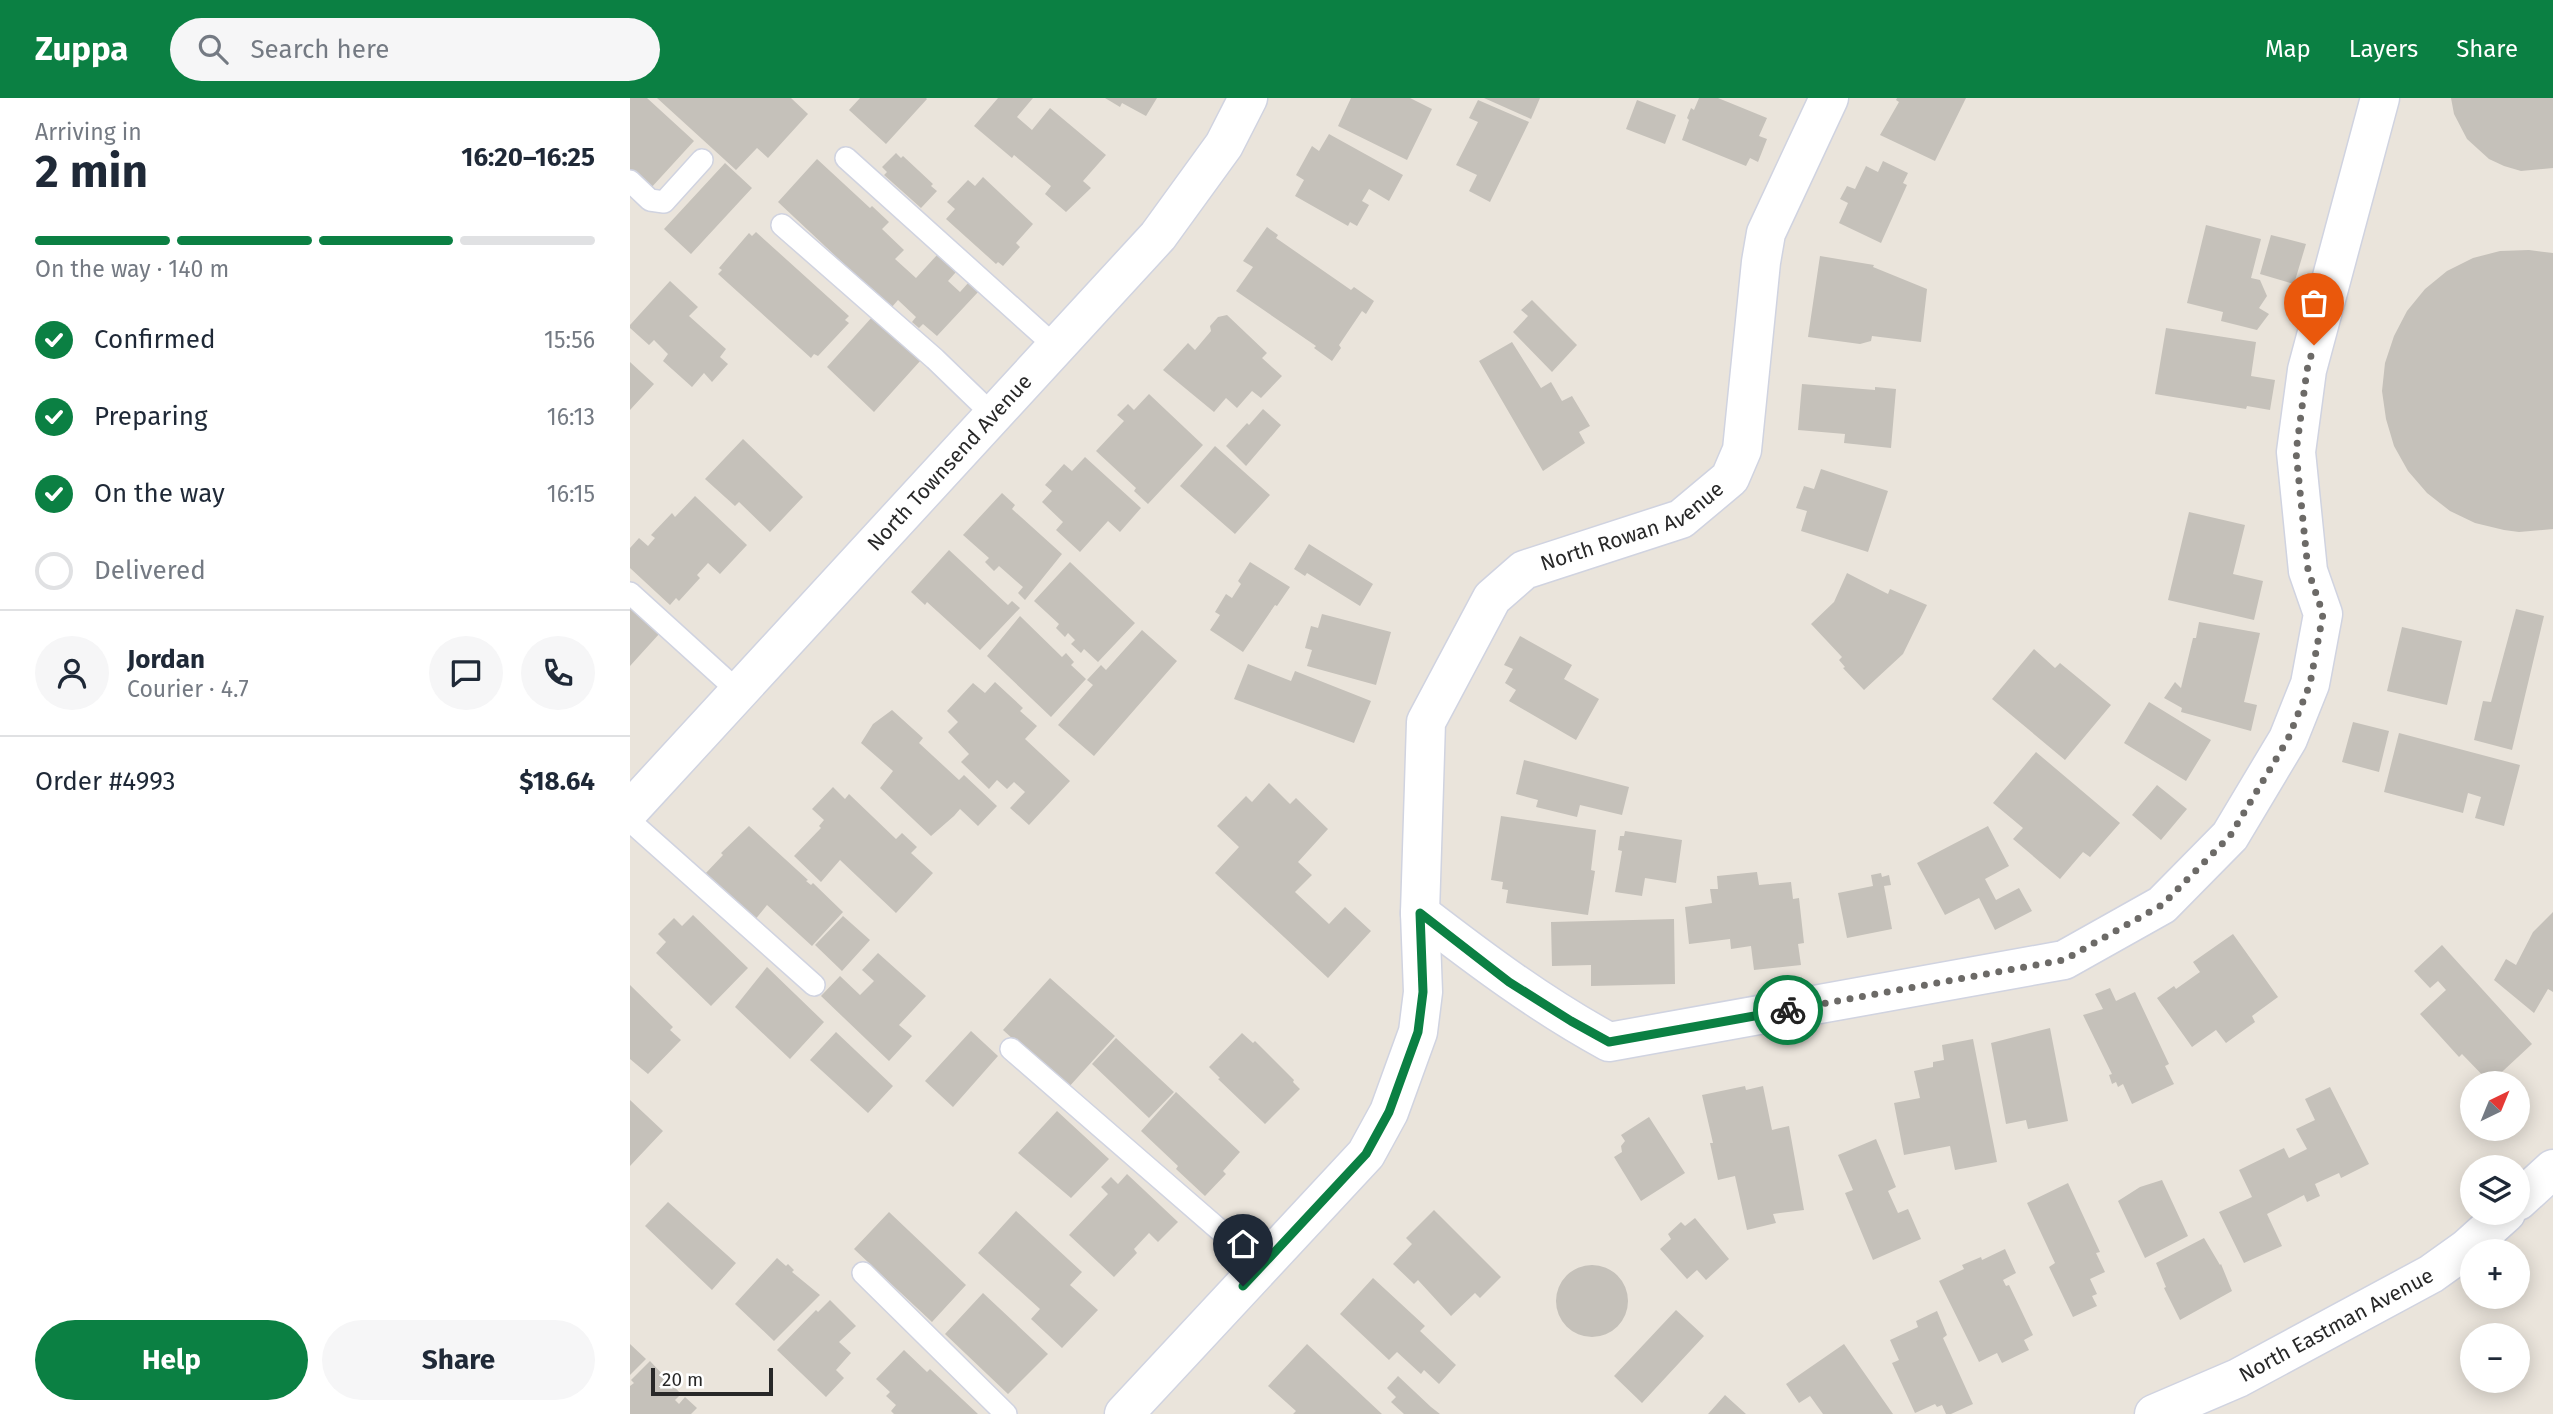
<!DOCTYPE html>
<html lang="en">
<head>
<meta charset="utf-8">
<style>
  :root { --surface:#fff; --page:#f6f6f7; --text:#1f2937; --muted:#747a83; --line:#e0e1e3; --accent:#0b8043 }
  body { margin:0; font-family:"Fira Sans",sans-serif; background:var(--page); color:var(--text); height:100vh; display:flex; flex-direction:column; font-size:26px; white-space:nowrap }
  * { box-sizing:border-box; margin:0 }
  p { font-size:23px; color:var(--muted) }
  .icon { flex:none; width:38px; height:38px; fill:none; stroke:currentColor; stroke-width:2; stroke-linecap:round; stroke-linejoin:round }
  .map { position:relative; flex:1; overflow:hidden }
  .drawer { display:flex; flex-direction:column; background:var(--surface); width:630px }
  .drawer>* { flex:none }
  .needle { width:46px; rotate:43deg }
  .controls { position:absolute; left:1830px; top:973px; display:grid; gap:14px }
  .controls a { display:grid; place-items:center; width:70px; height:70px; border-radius:50%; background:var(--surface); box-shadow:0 4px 18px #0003; font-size:35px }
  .scale { position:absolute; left:21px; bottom:18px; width:122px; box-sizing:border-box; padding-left:7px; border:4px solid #282828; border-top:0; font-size:19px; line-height:24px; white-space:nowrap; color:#282828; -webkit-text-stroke:5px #fff; paint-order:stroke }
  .pin { position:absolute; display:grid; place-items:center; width:60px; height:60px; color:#fff; margin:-72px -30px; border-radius:50% 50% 50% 0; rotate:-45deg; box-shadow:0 0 7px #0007 }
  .pin .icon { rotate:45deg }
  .courier { position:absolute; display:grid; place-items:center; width:70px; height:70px; margin:-35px; border:5px solid #0b8043; border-radius:50%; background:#fff; color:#222; box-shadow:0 2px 9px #0007 }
  .overview em { font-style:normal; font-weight:700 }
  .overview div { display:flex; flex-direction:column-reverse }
  .overview { display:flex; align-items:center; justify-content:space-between; height:119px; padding:0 35px }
  h1 { font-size:46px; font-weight:700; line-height:52px }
  .bar { display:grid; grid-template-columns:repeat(4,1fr); gap:10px 7px; align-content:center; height:84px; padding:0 35px }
  .bar i { height:9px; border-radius:5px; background:var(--line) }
  .bar .on { background:var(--accent) }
  .bar p { grid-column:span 4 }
  .line { display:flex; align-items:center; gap:18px; padding:0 35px; border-top:2px solid var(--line) }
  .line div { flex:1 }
  .round { display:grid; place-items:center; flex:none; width:74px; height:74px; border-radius:37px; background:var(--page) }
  ol { padding:0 35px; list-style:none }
  li { display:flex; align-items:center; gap:21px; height:77px }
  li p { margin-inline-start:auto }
  li .icon { padding:7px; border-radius:50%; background:var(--accent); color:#fff; stroke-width:4 }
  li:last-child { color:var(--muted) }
  li i { width:38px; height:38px; border:4px solid var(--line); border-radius:50% }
  .cta { display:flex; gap:14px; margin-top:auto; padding:14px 35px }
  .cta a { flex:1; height:80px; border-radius:42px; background:var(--accent); color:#fff; font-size:28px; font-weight:700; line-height:80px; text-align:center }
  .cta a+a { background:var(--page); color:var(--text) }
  header { display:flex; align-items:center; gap:42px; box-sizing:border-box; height:98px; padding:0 35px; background:var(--accent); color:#fff }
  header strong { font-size:33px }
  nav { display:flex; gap:38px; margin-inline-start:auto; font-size:24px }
  .search { width:490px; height:63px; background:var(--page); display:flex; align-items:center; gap:18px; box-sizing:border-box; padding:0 24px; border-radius:38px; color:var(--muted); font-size:26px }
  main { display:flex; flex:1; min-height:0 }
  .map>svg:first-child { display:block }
  .building { fill:#c5c1ba }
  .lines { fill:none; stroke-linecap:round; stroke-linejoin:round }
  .service-casing { stroke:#d0d3e0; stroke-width:24 }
  .minor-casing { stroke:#d0d3e0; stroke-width:41 }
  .service { stroke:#fff; stroke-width:21 }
  .minor { stroke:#fff; stroke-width:38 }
  .done { stroke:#6c6a67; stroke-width:7; stroke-dasharray:0 12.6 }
  .route { stroke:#0b8043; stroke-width:9 }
  .labels { text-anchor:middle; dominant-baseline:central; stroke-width:5; stroke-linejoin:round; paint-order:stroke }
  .street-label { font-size:21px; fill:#282828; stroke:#fff }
</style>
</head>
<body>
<header>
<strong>Zuppa</strong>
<div class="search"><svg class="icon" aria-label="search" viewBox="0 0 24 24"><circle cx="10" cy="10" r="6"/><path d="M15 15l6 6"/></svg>Search here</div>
<nav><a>Map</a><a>Layers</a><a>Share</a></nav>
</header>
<main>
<section class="drawer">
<div class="overview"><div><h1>2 min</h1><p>Arriving in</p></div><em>16:20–16:25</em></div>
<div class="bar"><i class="on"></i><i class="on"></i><i class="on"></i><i></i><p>On the way · 140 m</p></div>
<ol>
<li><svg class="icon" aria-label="check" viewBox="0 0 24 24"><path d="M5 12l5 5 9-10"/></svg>Confirmed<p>15:56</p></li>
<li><svg class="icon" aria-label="check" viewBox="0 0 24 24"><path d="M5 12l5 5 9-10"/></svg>Preparing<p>16:13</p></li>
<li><svg class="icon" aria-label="check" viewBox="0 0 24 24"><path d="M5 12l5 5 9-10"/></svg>On the way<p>16:15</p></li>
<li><i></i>Delivered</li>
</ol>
<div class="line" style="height:126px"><a class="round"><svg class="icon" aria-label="person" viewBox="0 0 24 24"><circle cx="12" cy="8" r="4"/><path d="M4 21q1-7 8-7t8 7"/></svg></a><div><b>Jordan</b><p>Courier · 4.7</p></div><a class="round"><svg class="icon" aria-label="chat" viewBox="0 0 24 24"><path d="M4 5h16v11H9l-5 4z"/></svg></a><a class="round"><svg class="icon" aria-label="phone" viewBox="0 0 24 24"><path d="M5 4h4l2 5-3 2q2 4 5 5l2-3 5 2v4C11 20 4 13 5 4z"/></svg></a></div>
<div class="line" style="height:91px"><div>Order #4993</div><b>$18.64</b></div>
<div class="cta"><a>Help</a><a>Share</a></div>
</section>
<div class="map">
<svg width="1923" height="1316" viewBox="0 0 1923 1316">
  <rect width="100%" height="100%" fill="#eae4db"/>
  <path class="building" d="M0,0H17L64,43L20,91L0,72Z
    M27,0H161L178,16L138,60L127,50L106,72Z
    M230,0H296L297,1L256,46L219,12Z
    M368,0H403L387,19L402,32L420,10L476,57L453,83L461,90L436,114L415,96L421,88L384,57L382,60L344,28Z
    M475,0H527L516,18L492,5L490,9Z
    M721,0H780L802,11L777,62L708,28Z
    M854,0H910L901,21Z
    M1069,0H1088L1137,20L1129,38L1137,41L1128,64L1120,60L1116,68L1052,42L1059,22L1057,20L1061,10L1064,12Z
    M1267,0H1336L1305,63L1250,37L1269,4L1266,2Z
    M1821,0H1923V70L1891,73L1874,68L1859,61L1837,41L1824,16Z
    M848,2L899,24L860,104L839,93L847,77L826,67L848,24L839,20Z
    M1007,2L1046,17L1035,46L996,31Z
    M699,36L773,77L759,103L739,91L732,103L739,107L727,128L720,124L718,128L665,98L674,82L666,77L682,48L689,53Z
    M266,55L271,60L273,58L303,86L301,88L307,93L291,110L254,77L257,74L252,69Z
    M187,61L240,110L242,108L259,124L252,131L274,152L265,161L286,180L307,157L326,174L318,183L330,194L339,184L349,193L307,238L293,226L289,230L282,224L286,219L268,202L261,210L148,104Z
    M1253,63L1278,75L1273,85L1277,87L1251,145L1209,125L1218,105L1210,101L1217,88L1225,91L1236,68L1248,74Z
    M95,65L122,90L61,156L34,131Z
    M353,79L403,126L386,145L390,149L373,168L368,164L366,166L316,121L325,111L317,104L338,82L345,88Z
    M1576,127L1631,141L1621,180L1630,182L1637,198L1629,210L1639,216L1627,232L1591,223L1593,214L1557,205Z
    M637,129L648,137L646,140L721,192L724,189L744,203L736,216L732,213L709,247L711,250L702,263L684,250L686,248L606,193L623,169L613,163Z
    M126,134L219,218L215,222L219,225L188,258L184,256L181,260L88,176L92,172L89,170L119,135L122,138Z
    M1641,137L1676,146L1664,186L1630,176Z
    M1899,152L1923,155V431L1889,434L1874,432L1845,425L1820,413L1797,395L1778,373L1764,348L1756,321L1752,293L1755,265L1764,238L1777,213L1795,191L1817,173L1843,160L1870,153Z
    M1190,158L1244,167L1243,169L1297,191L1291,244L1242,238L1241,243L1230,246L1178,239Z
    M40,183L68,209L59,218L96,251L90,259L98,266L82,284L74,275L62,289L33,263L38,256L24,242L19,247L0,230V227Z
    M902,202L947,247L922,274L883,234L898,218L891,212Z
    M597,217L637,255L632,260L652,278L631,300L622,293L607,310L596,300L584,314L533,272L558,245L565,252L581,233L580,228L588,219Z
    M243,218L291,262L244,314L197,269Z
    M1536,230L1626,244L1621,278L1645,282L1640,312L1617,308L1616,311L1525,296Z
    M882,244L911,290L921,284L932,303L942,298L960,328L949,334L955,345L913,373L849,263Z
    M0,264L24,286L0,312Z
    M1172,286L1245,292V289L1266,291L1261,350L1214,345L1215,336L1168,332Z
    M519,296L573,347L518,406L504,393L506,390L466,353L494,323L487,317L498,306L504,312Z
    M633,311L651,327L616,368L596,348L617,325L619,327Z
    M113,341L173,399L140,434L109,404L105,408L75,381Z
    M585,348L640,397L605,436L550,388Z
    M455,359L511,410L490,434L478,423L450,454L426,432L433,424L412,404L422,393L415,387L434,366L442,373Z
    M1191,371L1258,393L1238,454L1171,433L1177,413L1166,410L1174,388L1184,391Z
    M372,395L385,407L382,411L432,456L395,502L388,495L393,489L369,468L364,473L355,464L359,460L333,437Z
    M65,398L117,447L90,476L78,465L67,477L70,480L49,503L46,500L40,507L0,470V450L9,440L18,448L25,440L21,437L42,415L45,419Z
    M1559,414L1615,427L1603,476L1633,483L1624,522L1538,502Z
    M679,446L743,486L730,508L677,475L675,478L664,471Z
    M319,452L378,507L382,503L390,510L350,552L297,504L295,507L281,494Z
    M440,464L505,525L468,564L454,551L451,555L441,546L445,542L438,535L435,539L426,530L429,526L404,503Z
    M620,464L660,489L647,508L645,507L613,554L580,532L590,517L585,514L596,496L602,500L611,486L608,483Z
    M1217,475L1258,496L1260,491L1297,507L1273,556L1234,592L1213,570L1215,569L1209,562L1212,559L1181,526L1204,504Z
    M0,508L30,535L0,568Z
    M1886,511L1914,518L1882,652L1844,642L1853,603L1861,604Z
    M692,516L761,534L746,587L677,568L682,552L675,550L681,528L688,530Z
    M390,518L432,559L436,555L444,564L441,567L456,581L421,619L357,558Z
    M1569,524L1630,535L1614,604L1627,607L1621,633L1551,614L1552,610L1534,600L1545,584L1551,590L1563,540H1566Z
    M1772,529L1832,543L1817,607L1757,593Z
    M512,532L547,563L464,658L428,627L463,587L457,582L471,567L476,572Z
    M890,538L942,567L934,581L969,601L946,642L879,603L886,592L875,585L883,571L874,567Z
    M1404,551L1425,570L1430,565L1481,607L1435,662L1362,601Z
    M618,566L661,583L665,573L741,603L724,645L604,601Z
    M365,584L393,610L390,613L407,628L395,641L440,683L399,727L380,710L395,694L384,684L377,691L367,682L359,691L331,664L339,656L318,634L328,624L317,613L343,585L355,595Z
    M1519,604L1581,642L1556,683L1494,645Z
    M262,612L293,640L289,645L329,682L334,677L367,708L348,728L330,711L324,718L301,738L250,690L263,673L231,645L243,626Z
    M1723,624L1759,633L1749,674L1712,664Z
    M1769,635L1890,667L1874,728L1845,720L1851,699L1838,695L1833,715L1754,694Z
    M1406,654L1490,725L1460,759L1453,754L1430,781L1383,741L1393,730L1363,705Z
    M894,662L999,689L992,717L950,707L947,719L906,709L908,702L886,696Z
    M639,685L660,706L666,700L698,731L668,764L682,777L665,794L699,826L715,809L741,833L698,880L585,775L609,749L587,728L616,698L622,704Z
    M1527,687L1557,711L1531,742L1502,717Z
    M203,689L215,701L219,696L266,741L272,735L287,749L281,755L303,775L266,815L210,762L191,784L164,758L191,730L189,728L194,722L182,711Z
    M871,718L966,732L961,772L965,773L958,817L876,805L878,792L872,791L873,784L861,782Z
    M119,728L178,782L176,783L181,787L183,785L213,814L182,848L137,807L124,823L74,777L93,757L91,755Z
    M1358,728L1379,768L1355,781L1366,802L1389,790L1402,813L1365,832L1349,800L1315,817L1287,765Z
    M995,733L1052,742L1046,785L1015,780L1012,798L985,794L992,753L988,752L990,738H994Z
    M1127,774L1129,787L1161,784L1163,801L1169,800L1174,845L1168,846L1171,867L1124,872L1121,848L1101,851L1100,841L1059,846L1055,809L1082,805L1080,791H1088L1087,778Z
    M1251,775L1252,779L1259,777L1261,787L1254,788L1262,831L1217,840L1208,795L1243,788L1241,777Z
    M1923,814V894L1918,891L1904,915L1864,882L1876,861L1886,867L1903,834Z
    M63,817L118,870L81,908L26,855L36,844L28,836L44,820L52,828Z
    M213,818L240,842L212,873L185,847Z
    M1044,821L1045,886L961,888V867L922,868L921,824Z
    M1603,836L1648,899L1622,918L1625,924L1596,945L1586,932L1562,949L1527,900L1544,888L1546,891L1570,874L1563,864Z
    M1812,847L1902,946L1860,985L1832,956L1829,959L1790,916L1816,892L1808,883L1800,890L1784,873Z
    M248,855L296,898L269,927L282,938L259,963L191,898L210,878L230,897L244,883L232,872Z
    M137,869L194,924L160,961L105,909Z
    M420,880L485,938L438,990L373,932Z
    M0,887L43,929L40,932L51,942L18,976L0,961Z
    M1480,890L1486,903L1505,894L1539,966L1535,968L1544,986L1502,1006L1493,986L1488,989L1486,984L1482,986L1479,977L1482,976L1453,917L1473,911L1465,896Z
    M1420,930L1438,1023L1398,1031L1396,1022L1376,1026L1361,945Z
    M341,933L368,958L323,1009L295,983Z
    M206,934L263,988L238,1015L180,962Z
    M612,935L623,945L625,943L664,982L663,984L670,991L635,1026L588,981L590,980L579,969Z
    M486,940L544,994L519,1020L462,966Z
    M1343,941L1367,1064L1325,1072L1320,1048L1274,1057L1264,1005L1290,1000L1284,973L1303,969V964L1314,962L1312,947Z
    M1115,988L1116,992L1133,988L1142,1032L1159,1028L1174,1112L1143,1116L1146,1125L1117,1132L1105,1078L1088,1082L1080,1045H1083L1072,997Z
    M1700,989L1739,1066L1711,1080L1709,1075L1685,1086L1690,1098L1677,1104L1674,1097L1637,1116L1652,1148L1614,1165L1589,1114L1622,1099L1609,1072L1654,1050L1659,1060L1677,1051L1666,1031L1685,1022L1675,1001Z
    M546,994L610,1054L593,1073L596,1076L575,1098L546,1071L548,1068L511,1033Z
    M0,1002L33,1033L0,1068Z
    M427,1013L479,1061L441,1100L388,1055Z
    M1019,1019L1055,1075L1011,1103L984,1059L992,1054L991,1048L995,1043L991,1037Z
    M1246,1041L1266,1089L1258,1093L1268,1115L1278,1111L1291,1141L1243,1162L1215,1095L1223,1092L1208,1057Z
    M497,1076L548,1124L528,1144L519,1135L504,1151L507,1155L484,1179L439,1137L478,1096L471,1089L481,1079L488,1086Z
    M1532,1082L1558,1138L1515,1160L1488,1103L1510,1089Z
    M1438,1085L1470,1154L1466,1155L1475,1174L1460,1181L1467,1196L1462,1198L1467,1208L1443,1219L1419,1169L1425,1165L1397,1105Z
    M38,1104L106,1165L82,1192L15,1128Z
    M804,1112L871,1179L850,1200L845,1195L821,1218L788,1182L784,1186L763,1166L782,1146L776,1140Z
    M386,1113L452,1174L440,1187L468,1212L432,1250L401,1221L410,1211L348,1155Z
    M259,1114L336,1187L302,1224L224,1151Z
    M1065,1120L1099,1161L1076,1182L1067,1172L1057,1181L1030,1151L1041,1141L1038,1136L1051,1124L1055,1128Z
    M1574,1140L1590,1167L1591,1166L1602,1193L1550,1222L1534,1190L1536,1189L1526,1165Z
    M1375,1151L1386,1175L1373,1182L1376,1188L1379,1187L1403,1237L1394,1242L1399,1252L1372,1265L1367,1255L1349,1264L1309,1183L1334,1171L1332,1167L1351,1159L1352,1162Z
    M147,1160L156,1168L158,1166L164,1172L162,1174L190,1197L144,1243L105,1206Z
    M926 1203a36 36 0 1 1 72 0a36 36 0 1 1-72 0Z
    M743,1180L795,1228L790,1233L826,1267L809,1286L794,1272L791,1276L767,1254L759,1262L710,1216Z
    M353,1195L418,1256L378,1296L315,1236Z
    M200,1202L226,1228L209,1244L221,1255L206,1272L214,1280L196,1299L147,1252L186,1212L188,1214Z
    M1046,1212L1074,1238L1012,1305L984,1278Z
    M1307,1213L1317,1237L1313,1240L1343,1306L1321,1316H1316L1312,1307L1307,1309L1305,1306L1285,1315L1262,1265L1269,1262L1260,1242L1288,1229L1286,1223Z
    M0,1246L16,1261L0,1277Z
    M677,1246L752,1316H663L666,1313L638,1288Z
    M1214,1246L1263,1316H1193L1180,1298L1169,1305L1156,1286Z
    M274,1252L297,1274L300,1271L348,1316H264L261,1313L266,1307L256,1298L260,1294L246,1281Z
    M20,1263L51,1296L45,1302L49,1306L55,1299L67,1310L61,1316H0V1288L4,1285L1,1282Z
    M768,1278L801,1309L810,1316H774L761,1304L766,1299L757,1290Z
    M1095,1297L1116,1316H1078Z"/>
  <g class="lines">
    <g class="service-casing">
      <path id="service" d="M216,60L426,249
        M0,83L20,102L34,104L72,62
        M152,127L305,261L363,317
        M0,495L109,594
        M0,723L184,887
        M381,951L631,1168
        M233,1175L376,1316"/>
    </g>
    <g class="minor-casing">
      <g id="minor">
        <path id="s1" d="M0,712L528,138L594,47L618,0"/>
        <path d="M790,815C851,862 911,907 979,944L1434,862L1532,807L1600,738L1658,641L1680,586L1693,516L1678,473L1666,354L1677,272L1750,0"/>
        <path d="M1888,1103L1923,1071"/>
        <path id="s2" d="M494,1316L736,1056L759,1014L788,934L793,894L790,815L796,624L862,500L894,472L1051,421L1100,380L1112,352L1131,164L1136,135L1199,0"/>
        <path id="s3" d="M1524,1316L1608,1280L1801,1176L1836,1151L1876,1115"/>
      </g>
    </g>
    <use href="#service" class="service"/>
    <use href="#minor" class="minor"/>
  </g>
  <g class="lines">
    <path class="done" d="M1158,912L1434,862L1532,807L1600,738L1658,641L1680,586L1693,516L1678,472L1666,354L1677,272L1684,247"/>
    <path class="route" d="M613,1188L736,1056L759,1014L788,934L793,894L790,815L879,884L941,923L979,944L1158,912"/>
  </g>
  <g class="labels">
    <g class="street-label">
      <text stroke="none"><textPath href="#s1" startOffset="472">North Townsend Avenue</textPath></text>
      <text stroke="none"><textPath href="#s2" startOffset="1099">North Rowan Avenue</textPath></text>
      <text stroke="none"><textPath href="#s3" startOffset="203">North Eastman Avenue</textPath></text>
    </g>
  </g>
</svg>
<div class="controls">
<a><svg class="needle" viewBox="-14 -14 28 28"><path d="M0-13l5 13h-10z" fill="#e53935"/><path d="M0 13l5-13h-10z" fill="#747a83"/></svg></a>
<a><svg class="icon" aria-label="layers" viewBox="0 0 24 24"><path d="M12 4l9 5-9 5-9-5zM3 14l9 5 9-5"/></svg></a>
<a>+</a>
<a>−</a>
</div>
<div class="scale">20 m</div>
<div class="pin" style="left:1684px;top:247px;background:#ea580c"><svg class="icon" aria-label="bag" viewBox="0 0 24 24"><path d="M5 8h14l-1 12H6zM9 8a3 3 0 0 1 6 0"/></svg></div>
<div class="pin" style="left:613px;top:1188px;background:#1f2937"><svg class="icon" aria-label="home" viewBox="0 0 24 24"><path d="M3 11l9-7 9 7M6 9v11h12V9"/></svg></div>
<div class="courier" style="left:1158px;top:912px"><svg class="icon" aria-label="bike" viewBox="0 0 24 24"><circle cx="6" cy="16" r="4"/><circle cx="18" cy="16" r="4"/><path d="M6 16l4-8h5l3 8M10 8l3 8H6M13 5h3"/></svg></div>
</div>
</main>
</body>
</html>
